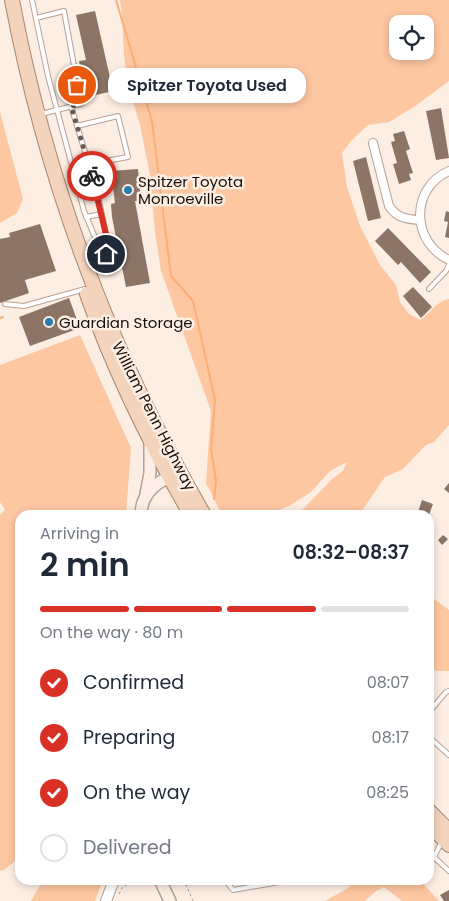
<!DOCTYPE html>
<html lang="en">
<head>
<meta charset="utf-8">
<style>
  :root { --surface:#fff; --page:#f6f6f7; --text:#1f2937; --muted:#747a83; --line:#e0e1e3; --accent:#d93025 }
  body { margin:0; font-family:Poppins,sans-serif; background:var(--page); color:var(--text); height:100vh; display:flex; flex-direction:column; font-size:19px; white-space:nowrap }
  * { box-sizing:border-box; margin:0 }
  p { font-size:16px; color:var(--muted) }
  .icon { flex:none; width:28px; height:28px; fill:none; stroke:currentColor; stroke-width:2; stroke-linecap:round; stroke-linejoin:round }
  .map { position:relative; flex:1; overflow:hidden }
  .drawer { position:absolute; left:15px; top:510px; width:419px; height:375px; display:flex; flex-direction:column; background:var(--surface); border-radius:15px; box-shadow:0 2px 8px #0003 }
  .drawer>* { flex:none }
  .fabs { position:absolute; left:389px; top:15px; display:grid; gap:10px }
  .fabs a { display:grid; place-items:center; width:45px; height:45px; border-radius:10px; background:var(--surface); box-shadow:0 2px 8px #0003; font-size:25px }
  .pin { position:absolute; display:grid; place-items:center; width:42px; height:42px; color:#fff; margin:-21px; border:2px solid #fff; border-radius:50%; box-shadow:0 1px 5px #0007 }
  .courier { position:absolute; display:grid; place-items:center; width:50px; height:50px; margin:-25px; border:4px solid #d93025; border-radius:50%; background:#fff; color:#222; box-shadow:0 1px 6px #0007 }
  .bubble { position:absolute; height:35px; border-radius:15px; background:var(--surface); box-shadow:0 2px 8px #0003; font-size:16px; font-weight:600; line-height:35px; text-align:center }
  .headline em { font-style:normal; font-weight:600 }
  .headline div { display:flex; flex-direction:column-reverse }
  .headline { display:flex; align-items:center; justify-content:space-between; height:85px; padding:0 25px }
  h1 { font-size:32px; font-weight:600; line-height:38px }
  .bar { display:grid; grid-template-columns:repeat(4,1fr); gap:8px 5px; align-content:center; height:60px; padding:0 25px }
  .bar i { height:6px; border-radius:4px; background:var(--line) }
  .bar .on { background:var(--accent) }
  .bar p { grid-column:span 4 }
  ol { padding:0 25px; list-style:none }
  li { display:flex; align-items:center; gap:15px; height:55px }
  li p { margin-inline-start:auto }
  li .icon { padding:5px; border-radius:50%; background:var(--accent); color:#fff; stroke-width:4 }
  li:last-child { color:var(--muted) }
  li i { width:28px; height:28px; border:2px solid var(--line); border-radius:50% }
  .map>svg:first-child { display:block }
  .green { fill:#fdc7a2; fill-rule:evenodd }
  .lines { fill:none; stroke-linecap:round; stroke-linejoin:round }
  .stream { stroke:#fdae76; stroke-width:2 }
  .building { fill:#8c7566 }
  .service-casing { stroke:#b9a191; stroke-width:6 }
  .minor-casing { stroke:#b9a191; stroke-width:10 }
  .tertiary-casing { stroke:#b9a191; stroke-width:12 }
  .secondary-casing { stroke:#b9a191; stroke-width:14 }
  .trunk-casing { stroke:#a58773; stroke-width:16 }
  .path { stroke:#a4978f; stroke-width:1; stroke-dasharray:2.5 2.5; stroke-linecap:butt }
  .service { stroke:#fff; stroke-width:4 }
  .minor { stroke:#fff; stroke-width:8 }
  .tertiary { stroke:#fff; stroke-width:10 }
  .secondary { stroke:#fbeee6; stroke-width:11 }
  .trunk { stroke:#f4d3bc; stroke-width:14 }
  .done { stroke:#685d56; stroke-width:5; stroke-dasharray:0 9 }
  .route { stroke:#d93025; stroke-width:6 }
  .poi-dot { fill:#247fad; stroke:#fdeee3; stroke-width:2 }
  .labels { text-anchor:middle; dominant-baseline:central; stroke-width:5; stroke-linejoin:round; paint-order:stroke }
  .poi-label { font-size:15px; fill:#180f0a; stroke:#fdeee3; text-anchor:start }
  .street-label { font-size:15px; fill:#180f0a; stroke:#fdeee3 }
</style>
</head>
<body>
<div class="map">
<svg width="449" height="901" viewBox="0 0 449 901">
  <rect width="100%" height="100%" fill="#fdeee3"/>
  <path class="green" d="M120,0H449V81L414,107L389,122L368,125L351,141L342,153L347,187L360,226L380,265L396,285L400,302L409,314L420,320C431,313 436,301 449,299V425L434,442L426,445L403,469L385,477L359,515H300L302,510L332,479L343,471L347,462L330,471L311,492L289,506L281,509L276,515H222L206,483L211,411L161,271L155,232L150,175L140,125L128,86L124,55L122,15ZM398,24H425V51H398Z
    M0,112L23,199L17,213L0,223Z
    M80,335L131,448L126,515H20V857L4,870L0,871V515L5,510L0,502V365Z
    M429,595L449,610V671H436L429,666Z
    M43,880H103L95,901H31Z
    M354,880H420L439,901H402L384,887L376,891L365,901H325L348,888Z"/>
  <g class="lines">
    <path class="stream" d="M116,0L152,121L171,276L193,301L215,400L211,449L216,481L214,499
      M0,318L3,317
      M169,887L171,880"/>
  </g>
  <path class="building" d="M95,11L113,91L87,97L79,61L86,60L76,15Z
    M441,108L449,158L436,160L426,111Z
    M404,131L410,149L406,151L413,173L409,174L411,180L399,184L393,164L397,163L391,142L395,141L393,134Z
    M366,157L381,218L368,221L353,161Z
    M138,169L141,201H135L150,283L126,287L112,217L111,204L115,203L111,171Z
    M446,211L449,212V238L445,237L448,222L444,221Z
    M40,224L56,271L25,280L29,293L0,303V239L10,237L9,233Z
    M388,228L431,272L420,283L401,262L398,265L375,241Z
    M413,287L432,307L421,318L403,296Z
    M69,298L80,328L30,346L19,317Z
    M449,483V493L444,489Z
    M422,500L433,504L429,515H417Z
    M443,535L448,539L442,545L438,540Z
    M449,890V901H444L440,895Z"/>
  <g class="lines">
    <g class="service-casing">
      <path id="service" d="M32,0L48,76L84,211L94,235L106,254
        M36,18L64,11L81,104L41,114
        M71,106L97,191L108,243L106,254
        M77,126L118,116L128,157L89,164
        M86,217L102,214
        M429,289L446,271L449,265
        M5,304L24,306L85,289
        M429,712L446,692L449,691
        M429,737L449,755
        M442,841L434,857L449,871
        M225,880L233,890L291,880"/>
    </g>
    <g class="minor-casing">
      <path id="minor" d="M373,143L389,206C397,218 406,219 419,220
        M449,171C410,188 411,242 449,260"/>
    </g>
    <g class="tertiary-casing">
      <path id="tertiary" d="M106,901L114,880"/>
    </g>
    <g class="secondary-casing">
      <path id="secondary" d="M146,494L150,473V443
        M141,515C141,493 158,479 178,475
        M160,880L170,901"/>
    </g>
    <g class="trunk-casing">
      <path id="trunk" d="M12,0C46,181 112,356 204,515
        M87,294C114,371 150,444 191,515
        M429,811L449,831
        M429,824L449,845"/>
    </g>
    <path class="path" d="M184,880L193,901
      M119,894L122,888L134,880"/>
    <use href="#service" class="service"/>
    <use href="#minor" class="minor"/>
    <use href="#tertiary" class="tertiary"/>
    <use href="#secondary" class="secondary"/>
    <use href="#trunk" class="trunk"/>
  </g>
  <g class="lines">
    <path class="done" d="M77,85L81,104L71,106L92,176"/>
    <path class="route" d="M92,176L108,243L106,254"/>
  </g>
  <g class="poi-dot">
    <circle cx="128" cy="190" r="5"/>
    <circle cx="49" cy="322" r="5"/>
  </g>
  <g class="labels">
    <g class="poi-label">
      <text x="138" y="181">Spitzer Toyota<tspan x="138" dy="17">Monroeville</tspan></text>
      <text x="59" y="322">Guardian Storage</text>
    </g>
    <g class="street-label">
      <text transform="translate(154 416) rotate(63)">William Penn Highway</text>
    </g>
  </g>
</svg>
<div class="fabs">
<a><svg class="icon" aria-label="locate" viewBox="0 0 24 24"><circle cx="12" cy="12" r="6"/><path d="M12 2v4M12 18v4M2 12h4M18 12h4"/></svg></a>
</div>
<div class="pin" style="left:77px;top:85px;background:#ea580c"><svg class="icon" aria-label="bag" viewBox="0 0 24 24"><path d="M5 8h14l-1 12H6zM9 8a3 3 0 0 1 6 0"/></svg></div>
<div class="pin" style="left:106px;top:254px;background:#1f2937"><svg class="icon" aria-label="home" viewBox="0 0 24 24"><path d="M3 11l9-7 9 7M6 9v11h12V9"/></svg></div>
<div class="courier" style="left:92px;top:176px"><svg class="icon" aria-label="bike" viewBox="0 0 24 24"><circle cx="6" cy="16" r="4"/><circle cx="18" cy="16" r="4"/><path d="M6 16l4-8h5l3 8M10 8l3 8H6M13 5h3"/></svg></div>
<div class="bubble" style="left:108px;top:68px;width:198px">Spitzer Toyota Used</div>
<section class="drawer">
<div class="headline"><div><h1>2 min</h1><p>Arriving in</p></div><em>08:32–08:37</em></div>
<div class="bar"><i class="on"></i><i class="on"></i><i class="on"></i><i></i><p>On the way · 80 m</p></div>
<ol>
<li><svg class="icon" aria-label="check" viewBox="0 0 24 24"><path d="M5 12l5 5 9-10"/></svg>Confirmed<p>08:07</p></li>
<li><svg class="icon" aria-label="check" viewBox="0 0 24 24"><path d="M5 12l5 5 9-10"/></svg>Preparing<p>08:17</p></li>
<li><svg class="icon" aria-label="check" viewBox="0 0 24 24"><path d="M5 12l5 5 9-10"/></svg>On the way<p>08:25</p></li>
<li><i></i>Delivered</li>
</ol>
</section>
</div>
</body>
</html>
